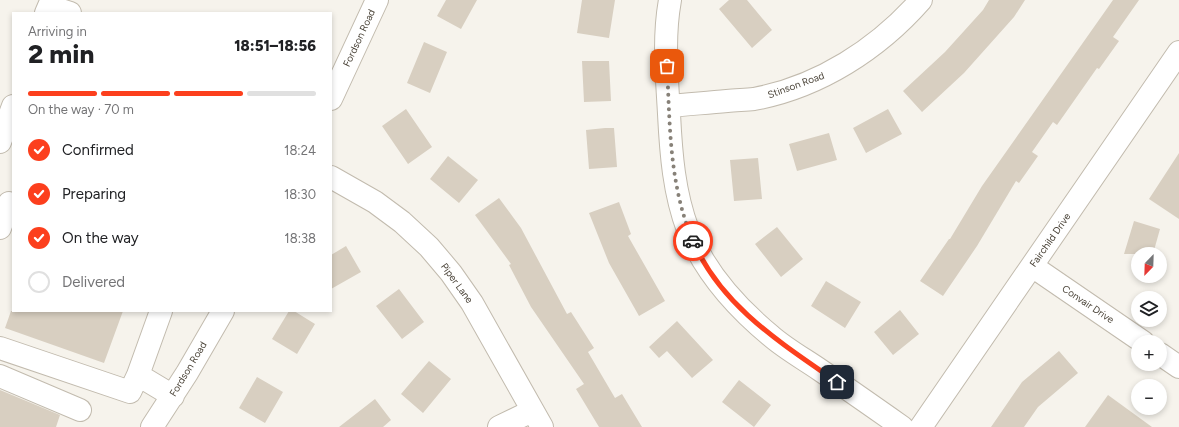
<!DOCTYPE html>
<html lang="en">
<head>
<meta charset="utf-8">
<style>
  :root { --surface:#fff; --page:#f6f6f6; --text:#202124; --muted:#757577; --line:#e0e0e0; --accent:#fc3f1d }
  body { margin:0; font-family:Figtree,sans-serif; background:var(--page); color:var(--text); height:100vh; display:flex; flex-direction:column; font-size:15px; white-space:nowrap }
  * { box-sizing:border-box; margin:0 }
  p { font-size:13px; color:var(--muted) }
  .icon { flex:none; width:22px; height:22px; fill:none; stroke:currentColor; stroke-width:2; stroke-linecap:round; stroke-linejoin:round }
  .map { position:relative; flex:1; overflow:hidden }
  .details { position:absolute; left:12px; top:12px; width:320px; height:300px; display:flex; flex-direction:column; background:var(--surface); border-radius:0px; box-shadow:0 2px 6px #0003 }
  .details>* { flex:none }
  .needle { width:26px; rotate:203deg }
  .tools { position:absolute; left:1131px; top:247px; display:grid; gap:8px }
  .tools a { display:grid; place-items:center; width:36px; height:36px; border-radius:50%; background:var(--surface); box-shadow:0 2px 6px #0003; font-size:20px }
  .pin { position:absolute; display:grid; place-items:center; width:34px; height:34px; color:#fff; margin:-17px; border-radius:8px; box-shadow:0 2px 6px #0006 }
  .courier { position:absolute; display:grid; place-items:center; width:40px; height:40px; margin:-20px; border:3px solid #fc3f1d; border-radius:50%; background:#fff; color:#222; box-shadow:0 1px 5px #0007 }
  .overview em { font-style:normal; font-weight:800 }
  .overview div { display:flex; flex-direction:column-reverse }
  .overview { display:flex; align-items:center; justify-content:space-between; height:68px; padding:0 16px }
  h1 { font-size:26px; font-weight:800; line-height:30px }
  .bar { display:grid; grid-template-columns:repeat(4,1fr); gap:6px 4px; align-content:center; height:48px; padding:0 16px }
  .bar i { height:5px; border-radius:3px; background:var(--line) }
  .bar .selected { background:var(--accent) }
  .bar p { grid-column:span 4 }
  ol { padding:0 16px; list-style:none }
  li { display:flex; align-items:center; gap:12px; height:44px }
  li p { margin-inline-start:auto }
  li .icon { padding:4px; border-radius:50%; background:var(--accent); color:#fff; stroke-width:4 }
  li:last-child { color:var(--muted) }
  li i { width:22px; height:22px; border:2px solid var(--line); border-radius:50% }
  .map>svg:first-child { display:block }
  .building { fill:#d8cfc1 }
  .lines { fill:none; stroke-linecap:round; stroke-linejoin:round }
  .minor-casing { stroke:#c2bbae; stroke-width:24 }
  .minor { stroke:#fff; stroke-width:22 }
  .done { stroke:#878178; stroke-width:4; stroke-dasharray:0 7.2 }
  .route { stroke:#fc3f1d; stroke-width:5 }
  .labels { text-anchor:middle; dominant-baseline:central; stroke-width:3; stroke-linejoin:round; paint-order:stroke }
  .street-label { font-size:10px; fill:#4b4439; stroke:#fff }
</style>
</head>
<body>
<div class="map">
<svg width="1179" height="427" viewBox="0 0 1179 427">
  <rect width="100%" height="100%" fill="#f6f3ec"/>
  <path class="building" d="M446,0H477L461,29L437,16Z
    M582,0H615L609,38L577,33Z
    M729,0H747L772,30L752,48L719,9Z
    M989,0H1025L1014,17L964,73L922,112L903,91L945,52L983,10Z
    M1113,0H1139L1113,37L1119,41L1099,69L1097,68L1057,125L1053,122L1032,152L1038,156L1019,183L1016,181L977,246L943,296L920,281L949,239H950L982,186Z
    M424,42L447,52L430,93L407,83Z
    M582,61H609L611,101L584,102Z
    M406,109L432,147L408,164L382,126Z
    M888,109L902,134L866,153L853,128Z
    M605,128H614L617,167L589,169L586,130Z
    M829,133L837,160L797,171L789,144Z
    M1179,153V219L1149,199Z
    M448,156L478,180L459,203L430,179Z
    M758,158L762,199L734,201L730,160Z
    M499,198L521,228L567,314L571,312L594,348L588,352L615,398L622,394L642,427H599L576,389L584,384L531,307L509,265L511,264L475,215Z
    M619,202L631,234L628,236L665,301L639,316L609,263L589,213Z
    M1134,221L1160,229L1153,254H1124Z
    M777,227L803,259L781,277L755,244Z
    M346,246L361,272L331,289V255Z
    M826,281L861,302L845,328L811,306Z
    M399,289L424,322L402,339L376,306Z
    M900,310L919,334L893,355L874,332Z
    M11,311H123L104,363L5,328Z
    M289,311H294L315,324L297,354L272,339Z
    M677,321L713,360L692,378L667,351L659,358L649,347Z
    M1059,351L1078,373L1038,407L1024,427H991L1022,382Z
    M429,361L451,379L423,413L401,394Z
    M257,377L283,392L265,423L239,408Z
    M739,380L771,405L754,427L722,402Z
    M0,390L60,415L56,427H0Z
    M1108,395L1152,427H1085Z
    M375,399L391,420L383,427H339Z"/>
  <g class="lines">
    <g class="minor-casing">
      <path id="minor" d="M670,0C663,38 667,77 669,114C671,154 674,193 688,230C705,273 736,307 771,336C786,349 804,359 820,370C848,389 875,408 902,427
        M46,13L49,6L70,13
        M331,99L377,0
        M669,106C688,104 707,103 727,101C736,100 745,100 754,99C819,87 878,49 921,0
        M0,142L13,106
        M331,177L375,202L402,222L429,247L451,273L472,303L542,427
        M0,228L9,203
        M1032,266L1143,342
        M0,348L130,392L138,375L173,396
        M1160,354L1179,367
        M138,375L161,311
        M0,376L80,410
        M152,427L187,373L223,311
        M499,427L532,411
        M921,427L1179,52"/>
    </g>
    <use href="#minor" class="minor"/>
  </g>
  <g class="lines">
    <path class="done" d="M667,66C670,125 669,185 693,241"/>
    <path class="route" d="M693,241C721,306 781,343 837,382"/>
  </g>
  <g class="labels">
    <g class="street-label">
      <text transform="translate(359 38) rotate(-65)">Fordson Road</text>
      <text transform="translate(796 85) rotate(-20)">Stinson Road</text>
      <text transform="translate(1050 240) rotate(-55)">Fairchild Drive</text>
      <text transform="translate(457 283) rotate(54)">Piper Lane</text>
      <text transform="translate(1088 304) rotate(34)">Convair Drive</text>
      <text transform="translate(188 369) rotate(-59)">Fordson Road</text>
    </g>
  </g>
</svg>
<div class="tools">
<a><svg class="needle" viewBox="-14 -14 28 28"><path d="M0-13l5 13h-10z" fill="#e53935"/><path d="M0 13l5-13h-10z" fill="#757577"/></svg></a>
<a><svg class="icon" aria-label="layers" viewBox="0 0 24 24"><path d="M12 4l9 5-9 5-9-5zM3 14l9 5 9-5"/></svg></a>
<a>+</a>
<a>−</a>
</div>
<div class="pin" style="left:667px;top:66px;background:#ea580c"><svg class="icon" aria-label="bag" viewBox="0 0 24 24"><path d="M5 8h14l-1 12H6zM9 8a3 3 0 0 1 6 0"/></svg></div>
<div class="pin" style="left:837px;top:382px;background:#1f2937"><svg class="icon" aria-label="home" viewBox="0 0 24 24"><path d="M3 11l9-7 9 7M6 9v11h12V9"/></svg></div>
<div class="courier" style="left:693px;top:241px"><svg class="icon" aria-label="car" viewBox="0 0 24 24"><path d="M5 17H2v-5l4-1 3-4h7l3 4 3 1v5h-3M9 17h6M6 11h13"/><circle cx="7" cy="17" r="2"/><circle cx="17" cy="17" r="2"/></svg></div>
<section class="details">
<div class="overview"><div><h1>2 min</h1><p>Arriving in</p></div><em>18:51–18:56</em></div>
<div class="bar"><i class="selected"></i><i class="selected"></i><i class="selected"></i><i></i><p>On the way · 70 m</p></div>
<ol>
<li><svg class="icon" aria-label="check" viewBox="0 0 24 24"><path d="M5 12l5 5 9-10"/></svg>Confirmed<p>18:24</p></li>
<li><svg class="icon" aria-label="check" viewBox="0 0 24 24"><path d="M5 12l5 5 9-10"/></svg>Preparing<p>18:30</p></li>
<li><svg class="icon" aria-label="check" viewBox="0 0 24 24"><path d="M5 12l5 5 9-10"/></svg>On the way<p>18:38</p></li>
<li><i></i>Delivered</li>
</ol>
</section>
</div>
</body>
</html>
